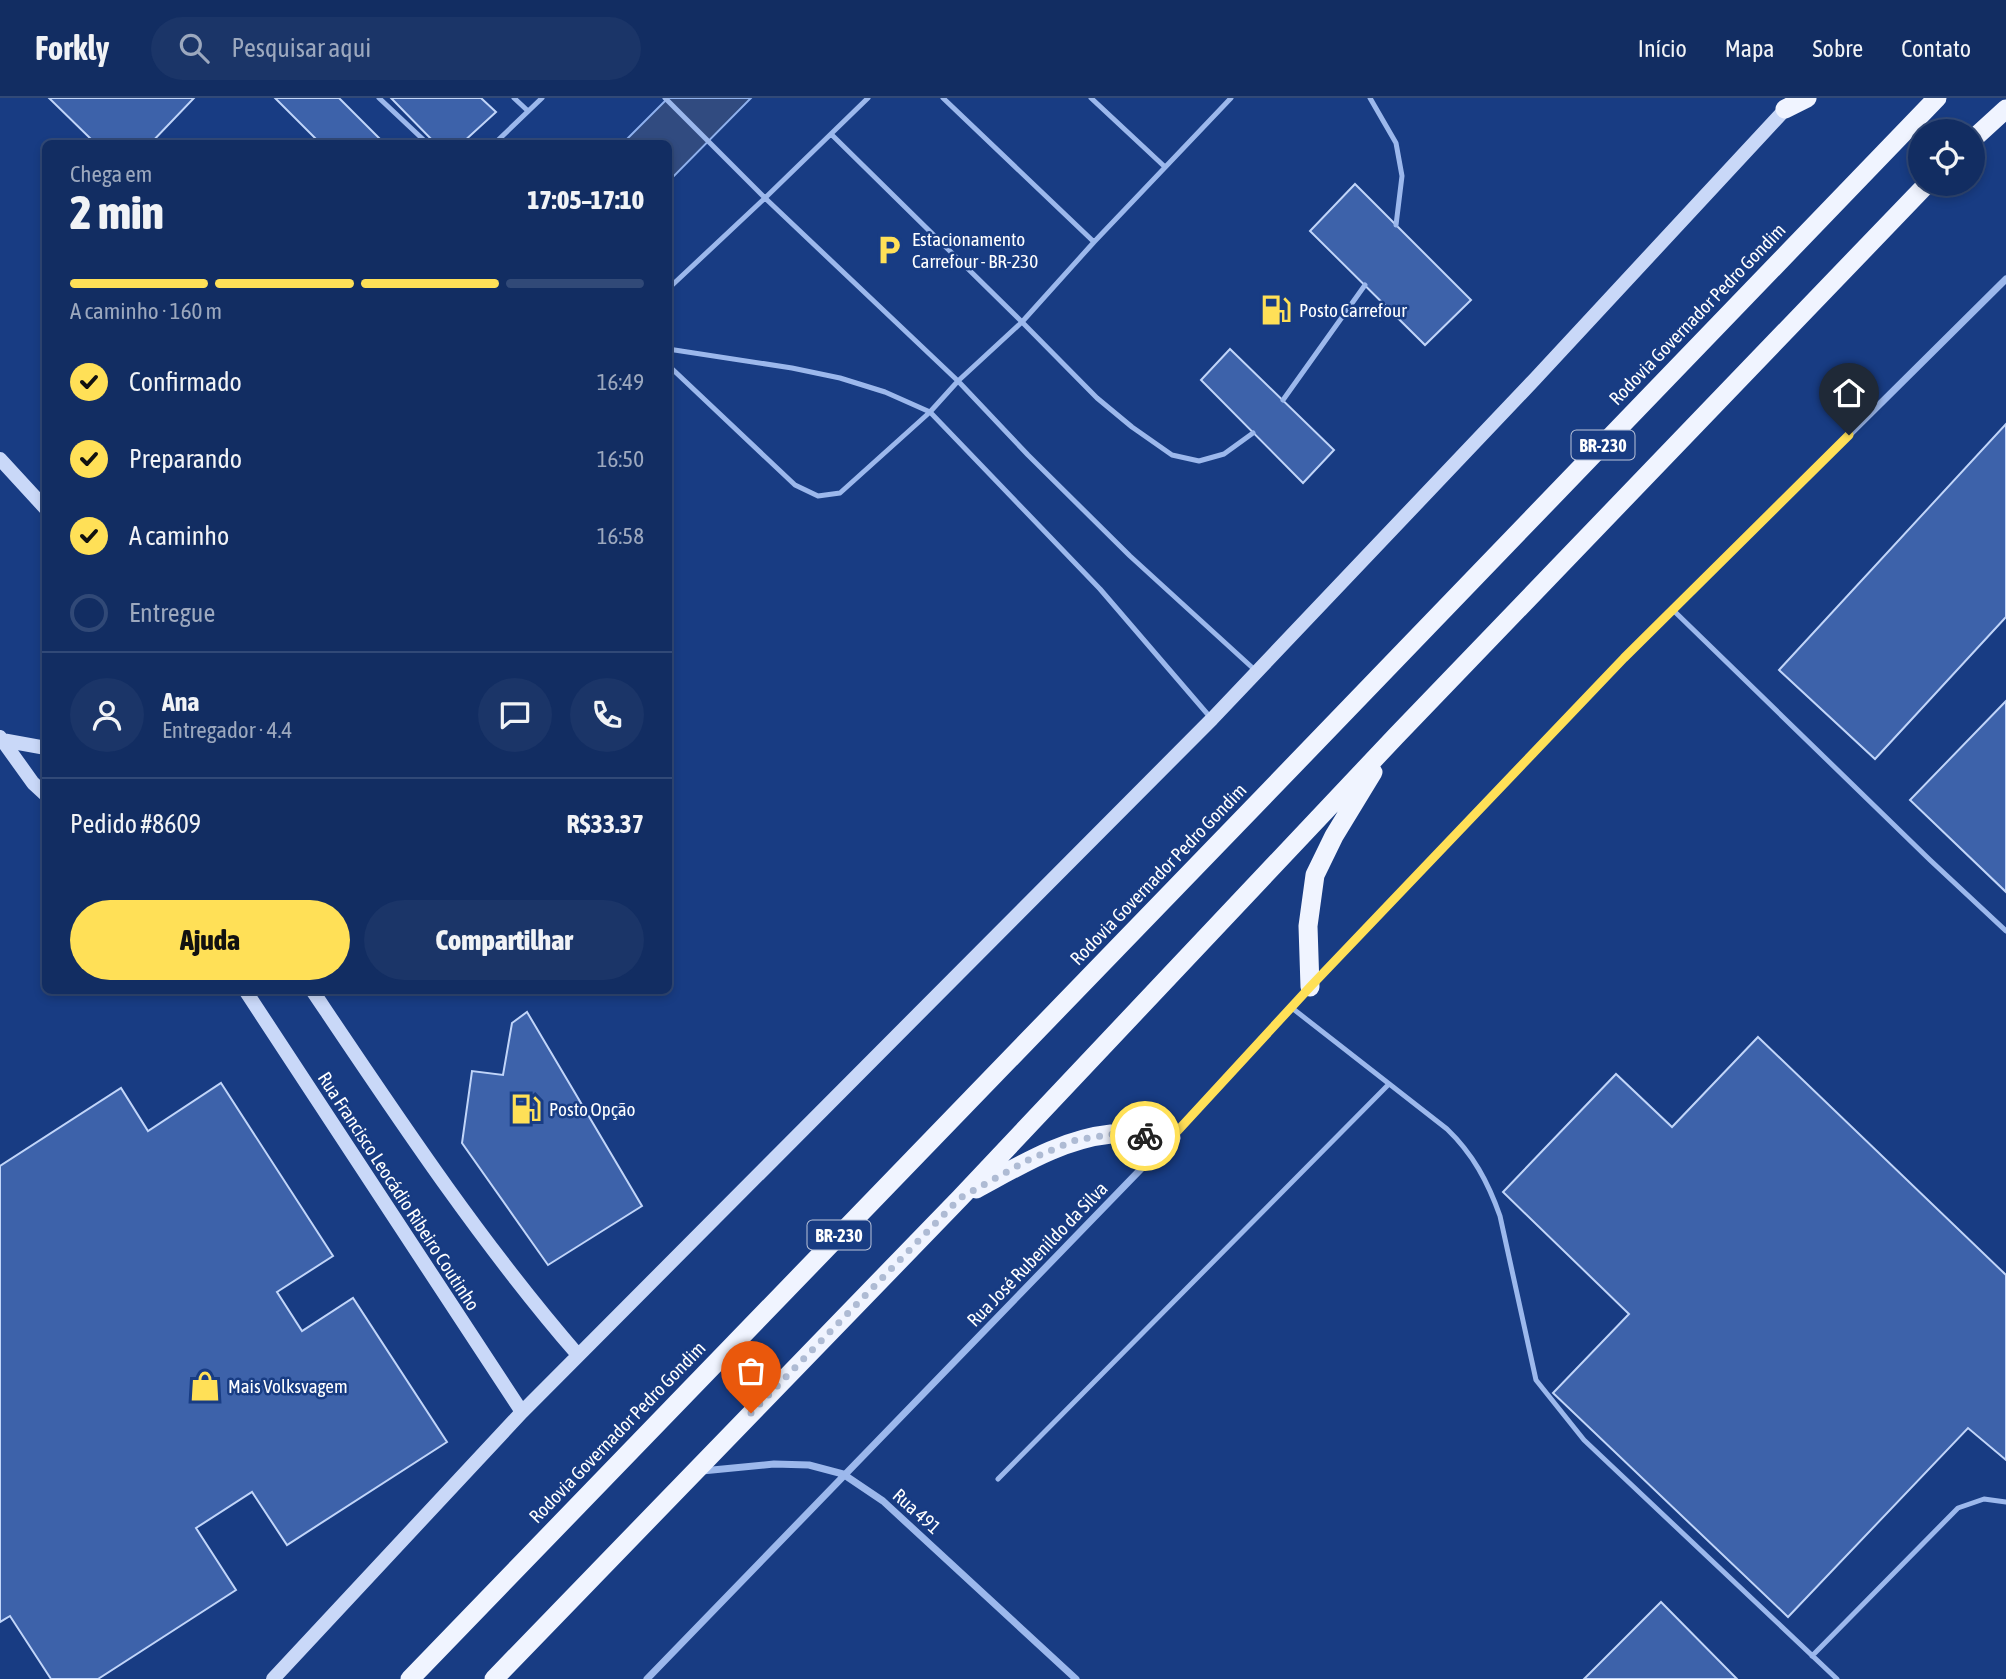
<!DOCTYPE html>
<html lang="pt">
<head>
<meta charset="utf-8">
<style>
  :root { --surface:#122d62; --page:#1b3568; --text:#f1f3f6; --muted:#9ca8be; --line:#314977; --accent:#ffe057 }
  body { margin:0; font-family:"Asap Condensed",sans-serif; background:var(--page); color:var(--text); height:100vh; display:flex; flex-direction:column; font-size:26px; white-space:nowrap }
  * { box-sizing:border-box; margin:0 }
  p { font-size:23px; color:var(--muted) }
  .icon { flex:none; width:38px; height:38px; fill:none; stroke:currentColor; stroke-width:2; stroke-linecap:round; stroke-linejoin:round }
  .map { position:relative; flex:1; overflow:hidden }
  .sheet { position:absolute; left:42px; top:42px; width:630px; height:854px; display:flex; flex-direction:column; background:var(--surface); border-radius:10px; box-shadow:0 4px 10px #0003,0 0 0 2px var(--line) }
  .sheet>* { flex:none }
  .controls { position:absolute; left:1908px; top:21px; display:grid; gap:14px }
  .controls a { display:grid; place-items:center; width:77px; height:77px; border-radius:50%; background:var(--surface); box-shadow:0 4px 10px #0003,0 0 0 2px var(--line); font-size:35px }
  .pin { position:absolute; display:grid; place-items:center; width:60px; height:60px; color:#fff; margin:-72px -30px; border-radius:50% 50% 50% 0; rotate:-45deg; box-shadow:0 0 7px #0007 }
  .pin .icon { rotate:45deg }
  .courier { position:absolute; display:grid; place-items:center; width:70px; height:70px; margin:-35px; border:5px solid #ffe057; border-radius:50%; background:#fff; color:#222; box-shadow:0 2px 9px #0007 }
  .headline em { font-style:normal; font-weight:800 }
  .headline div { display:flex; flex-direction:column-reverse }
  .headline { display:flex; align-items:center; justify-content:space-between; height:119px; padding:0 28px }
  h1 { font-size:46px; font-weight:800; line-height:52px }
  .bar { display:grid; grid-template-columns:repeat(4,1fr); gap:10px 7px; align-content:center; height:84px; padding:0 28px }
  .bar i { height:9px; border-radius:5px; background:var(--line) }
  .bar .on { background:var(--accent) }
  .bar p { grid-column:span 4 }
  .line { display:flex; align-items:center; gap:18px; padding:0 28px; border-top:2px solid var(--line) }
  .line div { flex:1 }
  .round { display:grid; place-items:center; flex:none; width:74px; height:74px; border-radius:37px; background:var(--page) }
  ol { padding:0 28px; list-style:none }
  li { display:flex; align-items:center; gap:21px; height:77px }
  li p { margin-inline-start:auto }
  li .icon { padding:7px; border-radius:50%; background:var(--accent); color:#111; stroke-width:4 }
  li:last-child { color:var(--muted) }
  li i { width:38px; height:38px; border:4px solid var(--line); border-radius:50% }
  .action { display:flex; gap:14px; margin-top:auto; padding:14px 28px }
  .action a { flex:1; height:80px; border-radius:42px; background:var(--accent); color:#111; font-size:28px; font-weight:800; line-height:80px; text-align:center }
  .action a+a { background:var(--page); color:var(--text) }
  header { display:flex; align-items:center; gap:42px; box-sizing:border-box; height:98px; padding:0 35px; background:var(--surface); border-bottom:2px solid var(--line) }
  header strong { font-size:33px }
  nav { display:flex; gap:38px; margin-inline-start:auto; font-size:24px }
  .search { width:490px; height:63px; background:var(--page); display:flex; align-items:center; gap:18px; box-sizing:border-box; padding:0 24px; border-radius:38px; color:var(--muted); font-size:26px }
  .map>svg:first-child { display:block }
  .water { fill:#314b80; stroke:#8fb1ee; stroke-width:2 }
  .building { fill:#3d62aa; stroke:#c1d5f9; stroke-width:2 }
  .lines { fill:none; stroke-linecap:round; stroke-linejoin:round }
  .service { stroke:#9cb8ec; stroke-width:5 }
  .minor { stroke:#9cb8ec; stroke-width:7 }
  .secondary { stroke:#c9d8f8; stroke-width:14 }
  .trunk { stroke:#f0f4ff; stroke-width:19 }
  .done { stroke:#aebbd4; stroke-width:7; stroke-dasharray:0 12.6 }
  .route { stroke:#ffe057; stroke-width:9 }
  .labels { text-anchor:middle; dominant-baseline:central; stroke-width:5; stroke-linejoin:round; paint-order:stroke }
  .shield { fill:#183c83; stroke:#bac4da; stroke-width:2 }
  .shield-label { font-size:18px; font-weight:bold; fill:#fff }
  .poi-label { font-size:19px; fill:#fff; stroke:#183c83; text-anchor:start }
  .street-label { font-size:19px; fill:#fff; stroke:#183c83 }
</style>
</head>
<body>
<header>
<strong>Forkly</strong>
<div class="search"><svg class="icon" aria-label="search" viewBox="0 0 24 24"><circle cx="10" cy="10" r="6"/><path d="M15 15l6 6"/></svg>Pesquisar aqui</div>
<nav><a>Início</a><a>Mapa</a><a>Sobre</a><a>Contato</a></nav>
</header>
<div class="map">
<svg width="2006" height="1581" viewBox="0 0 2006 1581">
  <rect width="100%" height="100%" fill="#183c83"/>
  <path class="water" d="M668,0H751L669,83L668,46H622Z"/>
  <path class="building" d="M49,0H194L150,46H96Z
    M275,0H339L385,46H321Z
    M391,0H481L496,14L461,46H436Z
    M1355,86L1471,202L1425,247L1310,133Z
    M1230,251L1334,352L1303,385L1201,282Z
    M2006,326V519L1875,661L1779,572Z
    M2006,603V794L1910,702Z
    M527,914L642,1108L548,1167L462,1045L472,973L503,977L512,925Z
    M1758,939L2006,1177V1362L1968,1330L1788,1519L1553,1295L1629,1216L1503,1094L1616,976L1672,1029Z
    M221,985L333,1158L277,1194L302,1233L353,1200L447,1344L287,1447L252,1394L196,1430L236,1492L98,1581H51L10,1518L0,1524V1068L121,990L148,1033Z
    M1661,1504L1737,1581H1584Z"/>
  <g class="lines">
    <path class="service" d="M379,0L428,46
      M514,0L528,13
      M665,0L765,100L958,283L930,314L840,395L818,398L795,387L668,267
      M943,0L1094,144
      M1091,0L1165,69
      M1231,0L1094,144L1022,224L958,283L1028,357L1130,458L1256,573
      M1370,0L1396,45L1402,78L1396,127
      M831,36L1022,224L1097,300L1132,329L1172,357L1199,363L1224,356L1253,335
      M494,46L542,0
      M668,191L765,100L868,0
      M668,251L792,270L840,280L885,294L930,314L1100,491L1210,619
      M1283,302L1365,187
      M1673,512L1930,762L2006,833
      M1292,910L1447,1031C1473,1056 1488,1084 1500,1118L1536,1282L1584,1342L1837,1581
      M998,1381L1389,986
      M1812,1558L1958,1410L1984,1401L2006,1404"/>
    <path class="minor" d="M702,1373L774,1366L809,1367L843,1376L883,1403L1076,1581
      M647,1581L1171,1040L1310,889L1624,560L2006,181"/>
    <path class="secondary" d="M0,361L46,411
      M0,639L33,685L46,697
      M2,642L46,650
      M245,892L522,1314
      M312,892C396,1017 480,1144 578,1257
      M273,1581L522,1314L1212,621L1534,282L1792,4"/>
    <path class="trunk" d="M1785,11L1807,0
      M1972,42L2006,11
      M1310,889L1308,828L1315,777L1334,738L1373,674
      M976,1091C1019,1068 1062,1041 1111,1036C1131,1035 1152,1039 1171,1040
      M410,1581L1268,694L1937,0
      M494,1581L960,1100L1396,638L1927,86"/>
  </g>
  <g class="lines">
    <path class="done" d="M751,1315L960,1100L1030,1061L1076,1042L1114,1036L1145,1038"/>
    <path class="route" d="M1145,1038L1171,1040L1310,889L1624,560L1849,337"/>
  </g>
  <defs>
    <g id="parking-bare" transform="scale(2.415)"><path d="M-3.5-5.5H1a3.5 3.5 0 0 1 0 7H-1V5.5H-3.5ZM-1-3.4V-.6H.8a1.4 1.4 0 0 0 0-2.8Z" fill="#ffe057" stroke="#183c83" stroke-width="2.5" paint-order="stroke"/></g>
    <g id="fuel-bare" transform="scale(2.415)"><path d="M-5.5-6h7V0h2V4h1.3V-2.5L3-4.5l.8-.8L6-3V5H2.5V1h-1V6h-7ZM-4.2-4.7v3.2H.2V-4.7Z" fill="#ffe057" stroke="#183c83" stroke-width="2.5" paint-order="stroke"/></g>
    <g id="shop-bare" transform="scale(2.415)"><path d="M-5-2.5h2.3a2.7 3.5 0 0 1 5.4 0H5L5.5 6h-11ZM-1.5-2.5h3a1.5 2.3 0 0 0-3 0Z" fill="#ffe057" stroke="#183c83" stroke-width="2.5" paint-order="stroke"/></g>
  </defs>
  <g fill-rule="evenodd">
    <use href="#parking-bare" x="889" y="152"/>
    <use href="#fuel-bare" x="1276" y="212"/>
    <use href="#fuel-bare" x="526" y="1011"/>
    <use href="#shop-bare" x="205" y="1288"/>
  </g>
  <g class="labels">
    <g class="shield">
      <rect x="1571.5" y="332.5" width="63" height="29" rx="5"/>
      <rect x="807.5" y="1122.5" width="63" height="29" rx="5"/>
    </g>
    <g class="shield-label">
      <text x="1603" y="347">BR-230</text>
      <text x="839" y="1137">BR-230</text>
    </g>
    <g class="poi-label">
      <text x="912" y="141">Estacionamento<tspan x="912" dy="22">Carrefour - BR-230</tspan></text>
      <text x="1299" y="212">Posto Carrefour</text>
      <text x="549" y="1011">Posto Opção</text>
      <text x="228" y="1288">Mais Volksvagem</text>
    </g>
    <g class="street-label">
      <text transform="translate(1697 216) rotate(-46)">Rodovia Governador Pedro Gondim</text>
      <text transform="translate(1158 776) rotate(-46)">Rodovia Governador Pedro Gondim</text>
      <text transform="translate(399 1093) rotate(57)">Rua Francisco Leocádio Ribeiro Coutinho</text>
      <text transform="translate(1037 1156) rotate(-46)">Rua José Rubenildo da Silva</text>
      <text transform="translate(617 1334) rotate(-46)">Rodovia Governador Pedro Gondim</text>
      <text transform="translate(917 1413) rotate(42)">Rua 491</text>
    </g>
  </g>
</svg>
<div class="controls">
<a><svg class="icon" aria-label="locate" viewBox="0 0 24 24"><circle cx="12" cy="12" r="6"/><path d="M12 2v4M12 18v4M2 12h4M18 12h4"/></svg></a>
</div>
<div class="pin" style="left:751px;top:1315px;background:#ea580c"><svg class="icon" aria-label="bag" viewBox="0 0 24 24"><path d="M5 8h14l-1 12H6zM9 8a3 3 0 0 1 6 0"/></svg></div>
<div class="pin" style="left:1849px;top:337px;background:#1f2937"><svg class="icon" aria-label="home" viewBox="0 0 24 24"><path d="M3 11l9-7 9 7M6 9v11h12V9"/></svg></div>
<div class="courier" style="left:1145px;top:1038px"><svg class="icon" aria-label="bike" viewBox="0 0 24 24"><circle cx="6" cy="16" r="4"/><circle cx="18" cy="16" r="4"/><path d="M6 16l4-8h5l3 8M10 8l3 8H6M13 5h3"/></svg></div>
<section class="sheet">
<div class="headline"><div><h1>2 min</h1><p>Chega em</p></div><em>17:05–17:10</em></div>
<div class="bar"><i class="on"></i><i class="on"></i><i class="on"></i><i></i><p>A caminho · 160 m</p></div>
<ol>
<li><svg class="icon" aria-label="check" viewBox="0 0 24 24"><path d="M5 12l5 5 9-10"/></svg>Confirmado<p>16:49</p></li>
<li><svg class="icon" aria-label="check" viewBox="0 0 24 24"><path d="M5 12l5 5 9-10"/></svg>Preparando<p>16:50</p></li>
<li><svg class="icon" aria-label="check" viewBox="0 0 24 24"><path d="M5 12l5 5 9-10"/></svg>A caminho<p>16:58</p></li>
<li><i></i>Entregue</li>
</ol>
<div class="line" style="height:126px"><a class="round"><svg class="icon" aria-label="person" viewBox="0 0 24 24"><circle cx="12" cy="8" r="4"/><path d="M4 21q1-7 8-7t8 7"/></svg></a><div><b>Ana</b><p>Entregador · 4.4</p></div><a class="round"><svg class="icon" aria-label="chat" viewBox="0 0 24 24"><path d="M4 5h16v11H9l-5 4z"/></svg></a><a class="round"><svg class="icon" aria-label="phone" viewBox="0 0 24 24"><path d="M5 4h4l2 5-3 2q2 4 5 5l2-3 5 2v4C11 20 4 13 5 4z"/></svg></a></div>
<div class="line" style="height:91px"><div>Pedido #8609</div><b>R$33.37</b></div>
<div class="action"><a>Ajuda</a><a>Compartilhar</a></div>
</section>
</div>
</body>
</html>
